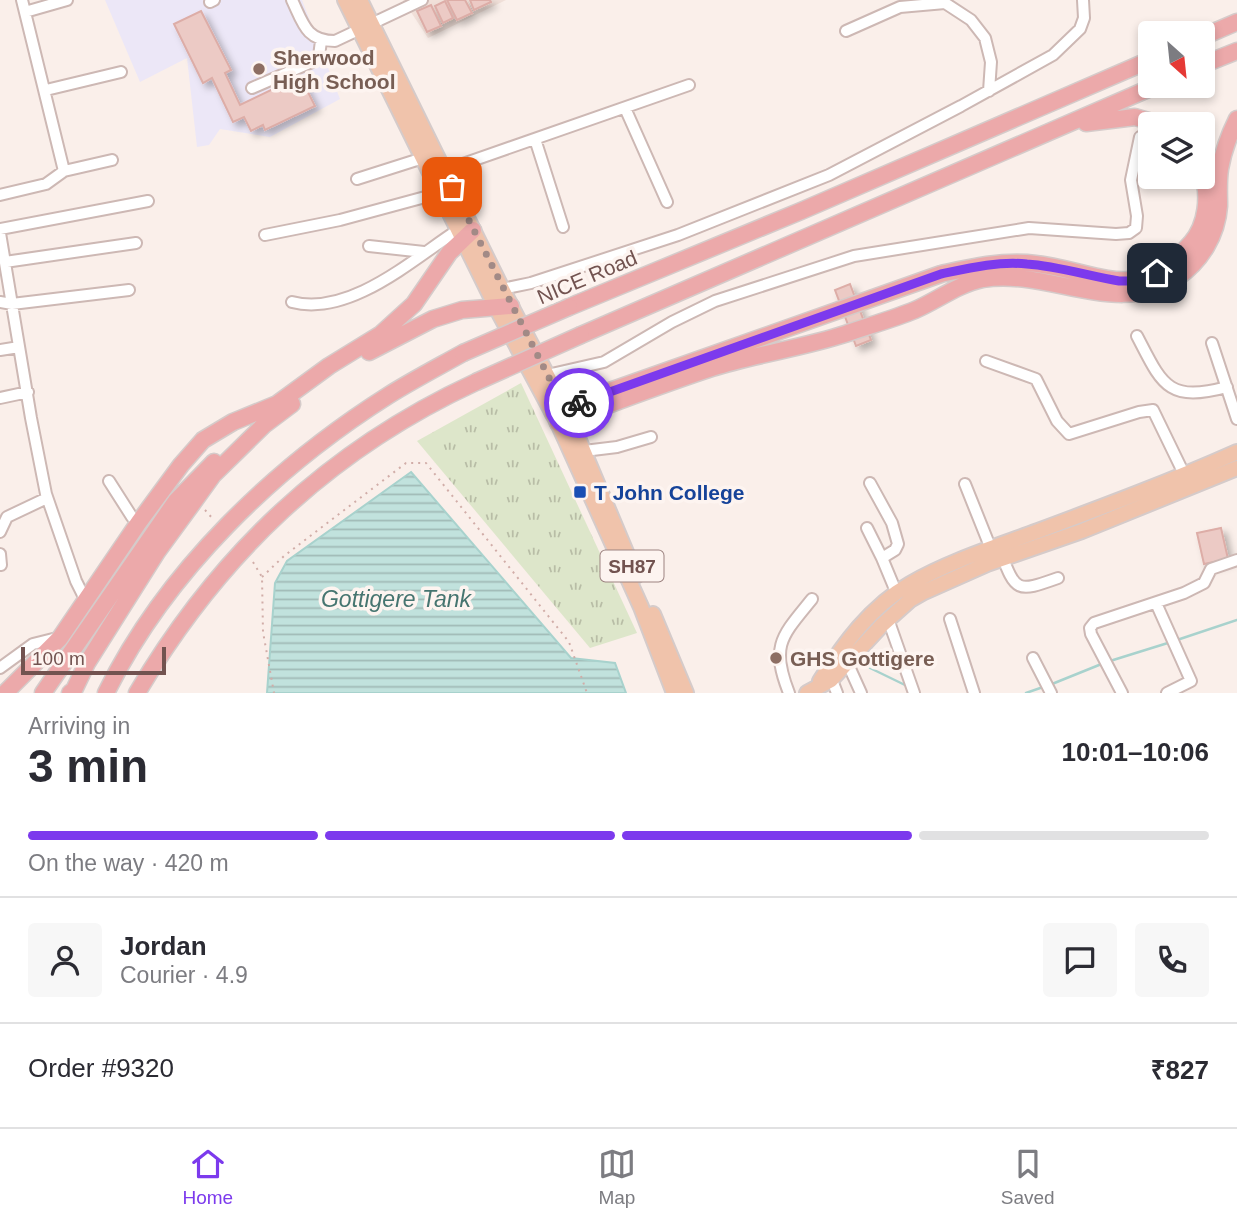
<!DOCTYPE html>
<html lang="en">
<head>
<meta charset="utf-8">
<style>
  :root { --surface:#fff; --page:#f7f7f7; --text:#2b2b33; --muted:#7c7c81; --line:#e1e1e2; --accent:#7c3aed }
  body { margin:0; font-family:Helvetica,sans-serif; background:var(--page); color:var(--text); height:100vh; display:flex; flex-direction:column; font-size:26px; white-space:nowrap }
  * { box-sizing:border-box; margin:0 }
  p { font-size:23px; color:var(--muted) }
  .icon { flex:none; width:38px; height:38px; fill:none; stroke:currentColor; stroke-width:2; stroke-linecap:round; stroke-linejoin:round }
  .map { position:relative; height:693px; overflow:hidden }
  .panel { display:flex; flex-direction:column; background:var(--surface); flex:1 }
  .panel>* { flex:none }
  .needle { width:46px; rotate:153deg }
  .controls { position:absolute; left:1138px; top:21px; display:grid; gap:14px }
  .controls a { display:grid; place-items:center; width:77px; height:77px; border-radius:7px; background:var(--surface); box-shadow:0 4px 10px #0003; font-size:35px }
  .scale { position:absolute; left:21px; bottom:18px; width:145px; box-sizing:border-box; padding-left:7px; border:4px solid #725350; border-top:0; font-size:19px; line-height:24px; white-space:nowrap; color:#725350; -webkit-text-stroke:5px #fdf4f0; paint-order:stroke }
  .pin { position:absolute; display:grid; place-items:center; width:60px; height:60px; color:#fff; margin:-30px; border-radius:14px; box-shadow:0 4px 10px #0006 }
  .courier { position:absolute; display:grid; place-items:center; width:70px; height:70px; margin:-35px; border:5px solid #7c3aed; border-radius:50%; background:#fff; color:#222; box-shadow:0 2px 9px #0007 }
  .head em { font-style:normal; font-weight:700 }
  .head div { display:flex; flex-direction:column-reverse }
  .head { display:flex; align-items:center; justify-content:space-between; height:119px; padding:0 28px }
  h1 { font-size:46px; font-weight:700; line-height:52px }
  .bar { display:grid; grid-template-columns:repeat(4,1fr); gap:10px 7px; align-content:center; height:84px; padding:0 28px }
  .bar i { height:9px; border-radius:5px; background:var(--line) }
  .bar .on { background:var(--accent) }
  .bar p { grid-column:span 4 }
  .line { display:flex; align-items:center; gap:18px; padding:0 28px; border-top:2px solid var(--line) }
  .line div { flex:1 }
  .round { display:grid; place-items:center; flex:none; width:74px; height:74px; border-radius:7px; background:var(--page) }
  .tabs { display:flex; justify-content:space-around; align-items:center; height:98px; border-top:2px solid var(--line); background:var(--surface); font-size:19px; color:var(--muted) }
  .tabs a { display:grid; justify-items:center; gap:4px }
  .tabs .on { color:var(--accent) }
  .map>svg:first-child { display:block }
  .residential { fill:#f1e0d9 }
  .education { fill:#ece7f7 }
  .grass { fill:url(#grass-tufts) }
  .water { fill:url(#water-rules); stroke:#a8d2cd; stroke-width:2 }
  .lines { fill:none; stroke-linecap:round; stroke-linejoin:round }
  .stream { stroke:#a8d2cd; stroke-width:2.5 }
  .building { fill:#eccac5; stroke:#ddada7; stroke-width:2; filter:url(#shadow) }
  .minor-casing { stroke:#cdb8b4; stroke-width:14 }
  .major-casing { stroke:#d5cbca; stroke-width:18 }
  .highway-casing { stroke:#d5cbca; stroke-width:19 }
  .path { stroke:#d1ada8; stroke-width:2; stroke-dasharray:2 5; stroke-linecap:butt }
  .minor { stroke:#fff; stroke-width:10 }
  .major { stroke:#f0c3ab; stroke-width:14 }
  .highway { stroke:#eca9aa; stroke-width:16 }
  .highway-bridge-casing { stroke:#d5cbca; stroke-width:19; stroke-linecap:butt }
  .highway-bridge { stroke:#eca9aa; stroke-width:16 }
  .done { stroke:#a28a86; stroke-width:7; stroke-dasharray:0 12.6 }
  .route { stroke:#7c3aed; stroke-width:9 }
  .education-dot { fill:#8d6e63; stroke:#fdf4f0; stroke-width:2.5 }
  .transit-dot { fill:#1a4fb4; stroke:#fdf4f0; stroke-width:2.5 }
  .labels { text-anchor:middle; dominant-baseline:central; stroke-width:7; stroke-linejoin:round; paint-order:stroke }
  .shield { fill:#fdf4f0; stroke:#9c8380; stroke-width:2 }
  .shield-label { font-size:19px; font-weight:bold; fill:#725350 }
  .education-label { font-size:21px; font-weight:bold; fill:#785e54; stroke:#fdf4f0; text-anchor:start }
  .street-label { font-size:21px; fill:#725350; stroke:#fdf4f0 }
  .transit-label { font-size:21px; font-weight:bold; fill:#164399; stroke:#fdf4f0; text-anchor:start }
  .water-label { font-size:23px; font-style:italic; fill:#467570; stroke:#fdf4f0 }
</style>
</head>
<body>
<div class="map">
<svg width="1237" height="693" viewBox="0 0 1237 693">
  <defs>
    <pattern id="grass-tufts" width="24" height="20" patternUnits="userSpaceOnUse" patternTransform="scale(1.75)"><rect width="24" height="20" fill="#dde6ca"/><path d="M3 7l-1-3M5 7V3M7 7l1-3M15 17l-1-3M17 17v-4M19 17l1-3" fill="none" stroke="#b8bda6"/></pattern>
    <pattern id="water-rules" width="6" height="5" patternUnits="userSpaceOnUse" patternTransform="scale(1.75)"><rect width="6" height="5" fill="#c1e2dd"/><path d="M0 2.5h6" fill="none" stroke="#a1bab6"/></pattern>
    <filter id="shadow"><feDropShadow dx="5" dy="5" stdDeviation="3.5" flood-color="#0004"/></filter>
  </defs>
  <rect width="100%" height="100%" fill="#faefea"/>
  <path class="residential" d="M403,0H506L428,38Z"/>
  <path class="education" d="M105,0H302L340,99L270,137L220,129L209,145L197,147L187,58L140,82Z"/>
  <path class="grass" d="M521,383L637,633L590,648L417,441Z"/>
  <path class="water" d="M411,472L571,658L615,663L626,693H267L275,583L287,561Z"/>
  <g class="lines">
    <path class="stream" d="M1177,640L1237,620
      M1110,661L1171,642
      M870,668L907,686
      M1052,684L1104,663
      M1026,693L1046,686"/>
  </g>
  <path class="building" d="M447,0H465L472,13L457,20Z
    M470,0H490L491,2L474,10Z
    M445,1L453,18L443,23L435,6Z
    M431,5L441,26L427,32L417,11Z
    M201,11L231,70L225,73L240,105L300,76L315,106L265,130L263,125L251,131L244,117L233,122L212,78L203,83L174,24Z
    M850,284L871,340L856,346L835,290Z
    M1221,528L1228,559L1204,564L1197,533Z"/>
  <g class="lines">
    <g class="minor-casing">
      <path id="minor" d="M22,0L64,171
        M292,0C303,23 306,41 335,41L422,0
        M210,2L214,0
        M25,12L67,0
        M846,31L900,7L945,3L971,20L985,38L991,62L989,91
        M252,88L312,62L319,56L321,41
        M46,90L121,72
        M625,108L667,202
        M535,139L563,227
        M437,173L689,85
        M357,179L423,158
        M0,195L46,184L64,171L112,160
        M0,229L148,201
        M0,233L31,418L46,494L76,581L86,601
        M265,235L340,220L440,193
        M369,246L424,252
        M5,262L136,243
        M502,289L531,283L678,235L829,175L961,106L1053,55L1080,29L1084,18L1083,0
        M0,302L12,304L129,290
        M292,302C350,317 413,259 458,230
        M1137,336C1162,384 1167,403 1227,387
        M1212,343L1237,419
        M0,350L19,347
        M986,361L1036,379L1057,421L1069,434L1139,412L1153,410L1185,476
        M547,375L604,362L672,322L715,301L854,256L1029,228L1116,234L1129,233L1136,228L1137,216L1131,180L1140,137
        M0,398L28,392
        M584,451L617,447L651,437
        M109,481L132,517L139,522
        M870,483L892,523L898,544L895,550L882,558L897,594
        M965,484L991,549
        M867,528L882,558
        M0,532L7,517L47,498
        M1000,551C1016,592 1016,593 1058,578
        M0,554L1,565
        M1156,603L1191,681L1167,693
        M888,619L914,693
        M950,619L974,693
        M1033,658L1051,693
        M847,662L861,693
        M0,668L33,644L57,638
        M830,675L837,693
        M789,693C770,645 782,636 812,599
        M1122,693L1091,634L1090,628L1094,623L1184,593L1204,583L1211,569L1237,560"/>
    </g>
    <g class="major-casing">
      <path id="major" d="M345,0L497,309L558,423L641,607L674,693
        M360,0L502,289L570,419L636,576
        M653,614L686,693
        M820,681C843,645 871,606 910,584C950,561 995,547 1038,531C1105,506 1172,481 1237,452
        M807,693L831,680L882,625L910,600L924,592L987,564L1082,531L1237,468"/>
    </g>
    <g class="highway-casing">
      <path id="highway" d="M1202,37L1237,22
        M1202,65L1237,51
        M1086,123L1135,117L1159,124
        M569,307L801,211L1150,60
        M581,335L1155,86
        M369,352L433,319L462,310L511,306
        M553,413L607,392L941,274C969,268 998,261 1027,263C1095,268 1135,309 1191,243C1207,225 1210,195 1202,172
        M558,423C609,405 660,385 712,368C756,354 802,348 845,334C868,326 893,319 915,310C938,300 958,284 983,279C1048,268 1120,319 1178,277C1201,261 1217,235 1219,206C1219,194 1218,182 1220,169C1223,152 1229,135 1237,119
        M5,693L60,638L139,522L181,465L203,440L233,422L277,404L329,366L381,334L414,304L449,253L473,230
        M43,693L176,501L214,462
        M70,693L74,690L87,663L157,552L195,500L213,475L264,425L292,404
        M106,693C166,571 275,467 389,395C413,380 438,367 463,353
        M137,693C219,554 329,450 476,382"/>
    </g>
    <path class="path" d="M205,510L213,519
      M253,562L262,577L263,632L274,693
      M262,577L284,556L406,463H426L569,642L587,693"/>
    <use href="#minor" class="minor"/>
    <use href="#major" class="major"/>
    <use href="#highway" class="highway"/>
    <g class="highway-bridge-casing">
      <path id="highway-bridge" d="M463,353L569,307
        M476,382L581,335"/>
    </g>
    <use href="#highway-bridge" class="highway-bridge"/>
  </g>
  <g class="lines">
    <path class="done" d="M452,187L565,409L579,403"/>
    <path class="route" d="M579,403L941,274C969,268 998,261 1027,264C1058,266 1088,276 1119,281H1131L1157,273"/>
  </g>
  <g class="education-dot">
    <circle cx="259" cy="69" r="7"/>
    <circle cx="776" cy="658" r="7"/>
  </g>
  <rect class="transit-dot" x="573" y="485" width="14" height="14" rx="3.5"/>
  <g class="labels">
    <rect class="shield" x="600.5" y="550.5" width="63" height="31" rx="5"/>
    <g class="shield-label">
      <text x="632" y="566">SH87</text>
    </g>
    <g class="education-label">
      <text x="273" y="57">Sherwood<tspan x="273" dy="24">High School</tspan></text>
      <text x="790" y="658">GHS Gottigere</text>
    </g>
    <g class="street-label">
      <text transform="translate(587 277) rotate(-23)">NICE Road</text>
    </g>
    <g class="transit-label">
      <text x="594" y="492">T John College</text>
    </g>
    <g class="water-label">
      <text x="396" y="599">Gottigere Tank</text>
    </g>
  </g>
</svg>
<div class="controls">
<a><svg class="needle" viewBox="-14 -14 28 28"><path d="M0-13l5 13h-10z" fill="#e53935"/><path d="M0 13l5-13h-10z" fill="#7c7c81"/></svg></a>
<a><svg class="icon" aria-label="layers" viewBox="0 0 24 24"><path d="M12 4l9 5-9 5-9-5zM3 14l9 5 9-5"/></svg></a>
</div>
<div class="scale">100 m</div>
<div class="pin" style="left:452px;top:187px;background:#ea580c"><svg class="icon" aria-label="bag" viewBox="0 0 24 24"><path d="M5 8h14l-1 12H6zM9 8a3 3 0 0 1 6 0"/></svg></div>
<div class="pin" style="left:1157px;top:273px;background:#1f2937"><svg class="icon" aria-label="home" viewBox="0 0 24 24"><path d="M3 11l9-7 9 7M6 9v11h12V9"/></svg></div>
<div class="courier" style="left:579px;top:403px"><svg class="icon" aria-label="bike" viewBox="0 0 24 24"><circle cx="6" cy="16" r="4"/><circle cx="18" cy="16" r="4"/><path d="M6 16l4-8h5l3 8M10 8l3 8H6M13 5h3"/></svg></div>
</div>
<section class="panel">
<div class="head"><div><h1>3 min</h1><p>Arriving in</p></div><em>10:01–10:06</em></div>
<div class="bar"><i class="on"></i><i class="on"></i><i class="on"></i><i></i><p>On the way · 420 m</p></div>
<div class="line" style="height:126px"><a class="round"><svg class="icon" aria-label="person" viewBox="0 0 24 24"><circle cx="12" cy="8" r="4"/><path d="M4 21q1-7 8-7t8 7"/></svg></a><div><b>Jordan</b><p>Courier · 4.9</p></div><a class="round"><svg class="icon" aria-label="chat" viewBox="0 0 24 24"><path d="M4 5h16v11H9l-5 4z"/></svg></a><a class="round"><svg class="icon" aria-label="phone" viewBox="0 0 24 24"><path d="M5 4h4l2 5-3 2q2 4 5 5l2-3 5 2v4C11 20 4 13 5 4z"/></svg></a></div>
<div class="line" style="height:91px"><div>Order #9320</div><b>₹827</b></div>
</section>
<nav class="tabs">
<a class="on"><svg class="icon" aria-label="home" viewBox="0 0 24 24"><path d="M3 11l9-7 9 7M6 9v11h12V9"/></svg>Home</a>
<a><svg class="icon" aria-label="map" viewBox="0 0 24 24"><path d="M3 6l6-2 6 2 6-2v14l-6 2-6-2-6 2zM9 4v14M15 6v14"/></svg>Map</a>
<a><svg class="icon" aria-label="saved" viewBox="0 0 24 24"><path d="M7 4h10v16l-5-4-5 4z"/></svg>Saved</a>
</nav>
</body>
</html>
